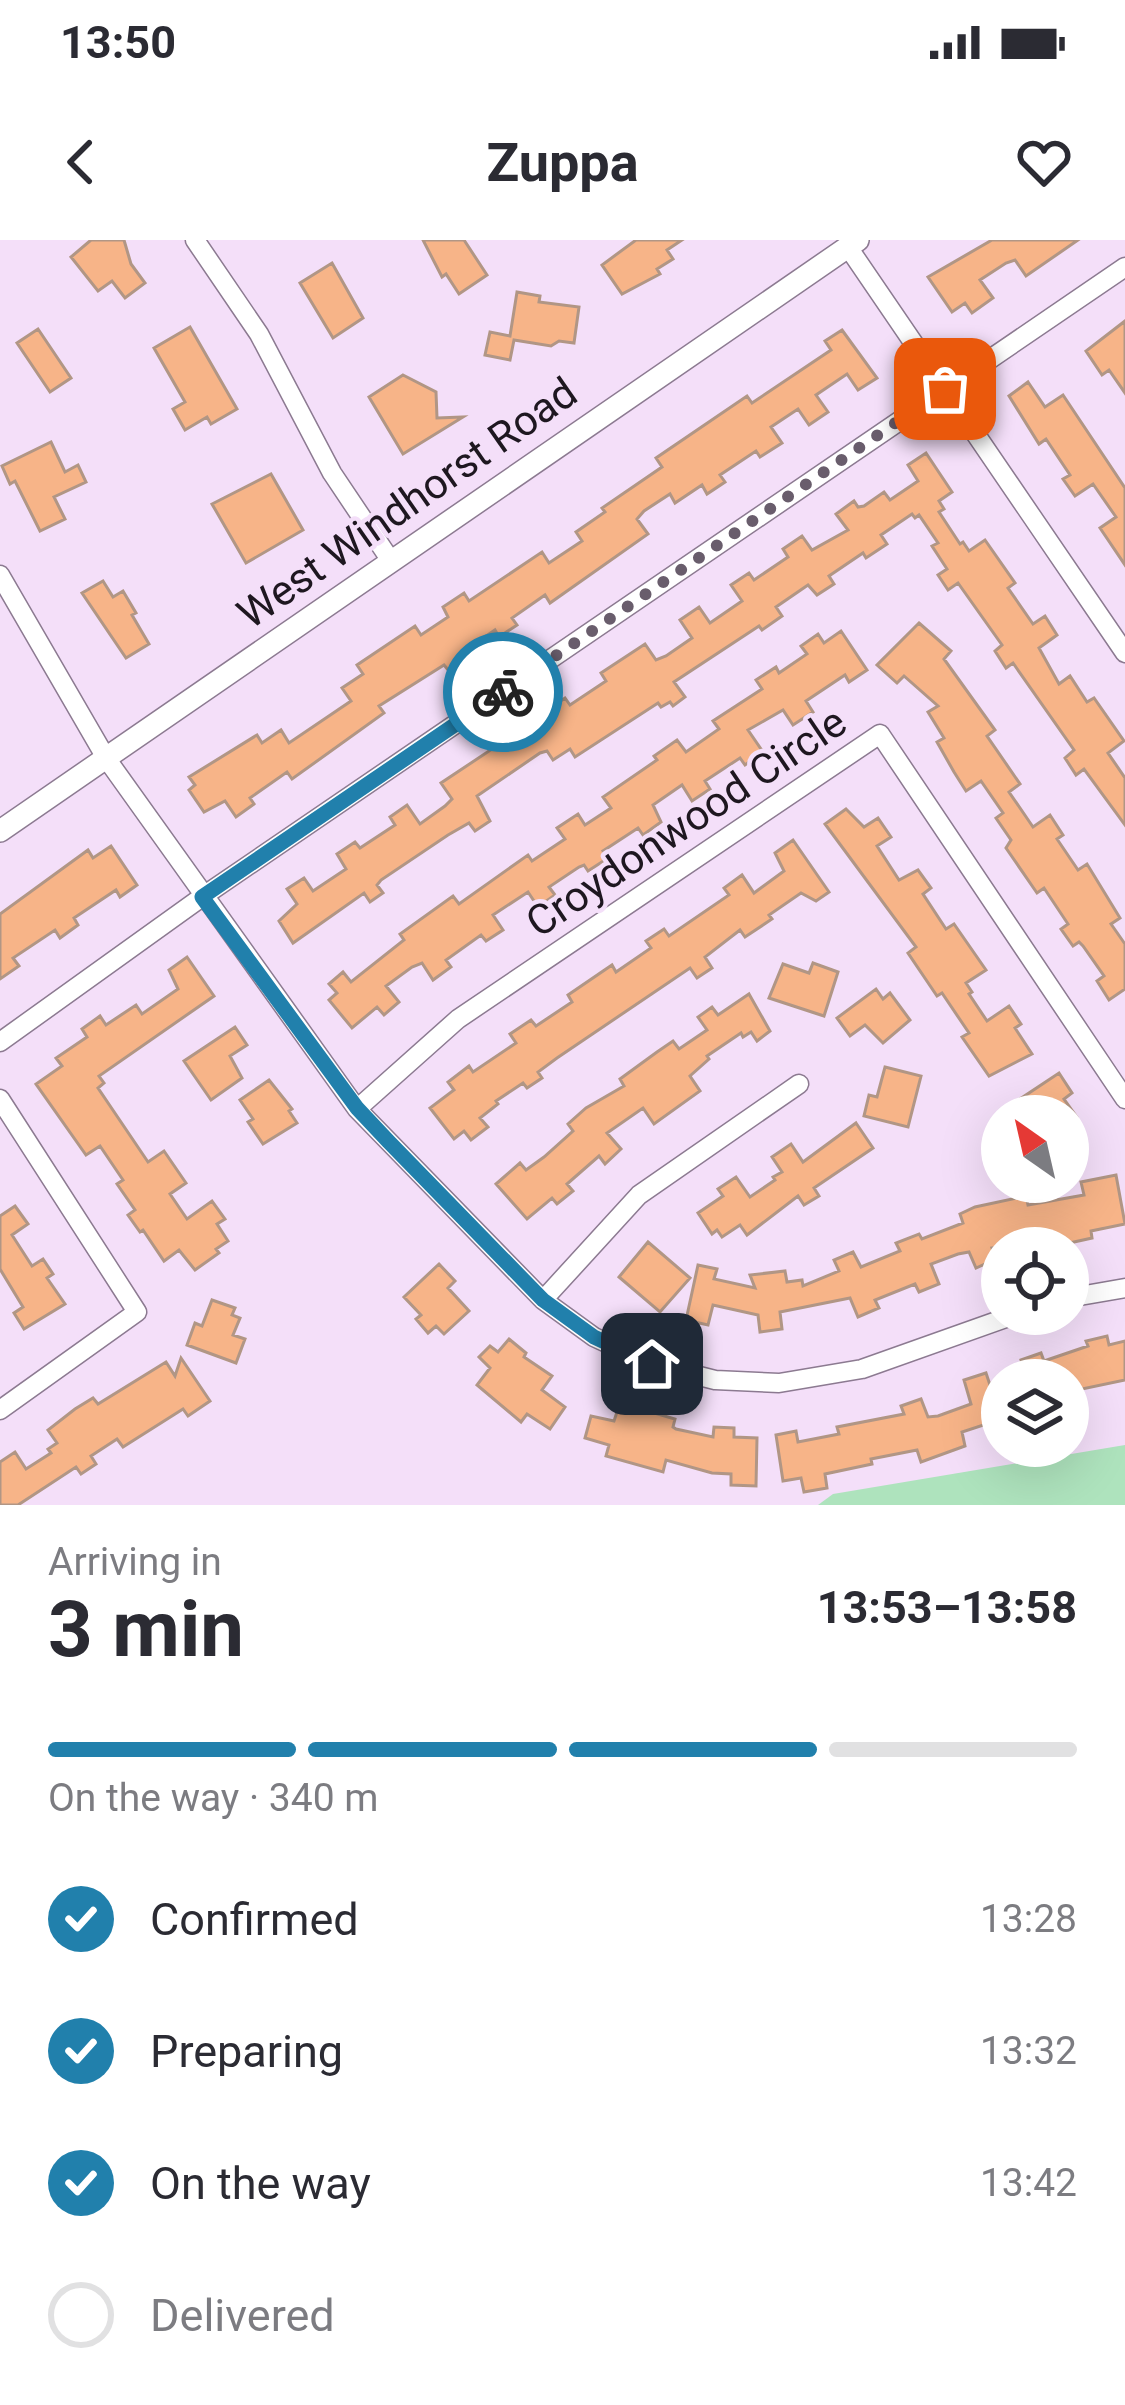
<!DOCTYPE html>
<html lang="en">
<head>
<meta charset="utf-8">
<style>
  :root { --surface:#fff; --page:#f2f2f3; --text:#2b2b33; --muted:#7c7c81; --line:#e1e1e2; --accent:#2180ac }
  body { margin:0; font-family:Roboto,sans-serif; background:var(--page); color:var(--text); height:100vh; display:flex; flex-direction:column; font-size:45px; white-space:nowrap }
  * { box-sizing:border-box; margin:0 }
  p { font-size:39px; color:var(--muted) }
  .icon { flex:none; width:66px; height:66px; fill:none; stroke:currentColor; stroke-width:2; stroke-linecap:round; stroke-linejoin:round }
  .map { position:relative; height:1265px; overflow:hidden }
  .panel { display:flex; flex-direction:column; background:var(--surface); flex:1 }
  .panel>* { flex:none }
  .needle { width:78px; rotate:326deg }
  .buttons { position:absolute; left:981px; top:855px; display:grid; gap:24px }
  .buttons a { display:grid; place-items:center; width:108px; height:108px; border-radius:50%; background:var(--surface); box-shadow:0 12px 48px #0002; font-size:60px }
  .pin { position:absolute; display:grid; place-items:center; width:102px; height:102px; color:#fff; margin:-51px; border-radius:24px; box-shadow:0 6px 18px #0006 }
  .courier { position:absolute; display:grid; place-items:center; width:120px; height:120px; margin:-60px; border:9px solid #2180ac; border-radius:50%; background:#fff; color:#222; box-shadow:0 3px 15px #0007 }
  .head em { font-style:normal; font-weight:700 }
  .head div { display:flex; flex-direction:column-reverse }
  .head { display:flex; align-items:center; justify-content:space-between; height:204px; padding:0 48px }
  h1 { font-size:78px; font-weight:700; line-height:90px }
  .bar { display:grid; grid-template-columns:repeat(4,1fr); gap:18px 12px; align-content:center; height:144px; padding:0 48px }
  .bar i { height:15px; border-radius:9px; background:var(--line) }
  .bar .selected { background:var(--accent) }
  .bar p { grid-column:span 4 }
  ol { padding:0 48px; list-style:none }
  li { display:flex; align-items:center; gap:36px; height:132px }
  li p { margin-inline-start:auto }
  li .icon { padding:12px; border-radius:50%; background:var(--accent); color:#fff; stroke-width:4 }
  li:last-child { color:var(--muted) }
  li i { width:66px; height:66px; border:6px solid var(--line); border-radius:50% }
  .status { display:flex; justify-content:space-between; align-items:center; height:84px; padding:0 60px; background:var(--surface); direction:ltr }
  .status svg { height:33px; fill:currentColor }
  header { display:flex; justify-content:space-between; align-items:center; height:156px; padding:0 48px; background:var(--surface); font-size:54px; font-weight:700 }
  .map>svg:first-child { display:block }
  .green { fill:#aee3bd }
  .building { fill:#f7b488; stroke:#b19685; stroke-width:3 }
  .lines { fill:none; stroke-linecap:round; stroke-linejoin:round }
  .minor-casing { stroke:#8c7a91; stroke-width:21 }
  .tertiary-casing { stroke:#8c7a91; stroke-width:24 }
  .minor { stroke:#fff; stroke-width:18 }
  .tertiary { stroke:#fff; stroke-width:21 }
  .done { stroke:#695d6c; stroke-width:12; stroke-dasharray:0 21.6 }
  .route { stroke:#2180ac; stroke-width:15 }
  .labels { text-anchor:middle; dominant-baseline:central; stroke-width:9; stroke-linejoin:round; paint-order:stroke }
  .street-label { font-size:42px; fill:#1e1720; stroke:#f4dff9 }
</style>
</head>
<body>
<div class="status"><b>13:50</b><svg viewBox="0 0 49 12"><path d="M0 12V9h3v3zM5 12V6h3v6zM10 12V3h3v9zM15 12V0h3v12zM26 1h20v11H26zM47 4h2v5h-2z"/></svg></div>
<header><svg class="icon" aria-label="back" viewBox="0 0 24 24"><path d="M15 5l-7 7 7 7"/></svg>Zuppa<svg class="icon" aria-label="heart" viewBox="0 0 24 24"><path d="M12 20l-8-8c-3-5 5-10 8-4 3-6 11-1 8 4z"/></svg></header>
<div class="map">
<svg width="1125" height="1265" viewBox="0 0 1125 1265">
  <rect width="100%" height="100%" fill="#f4dff9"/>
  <path class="green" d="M1125,1205V1265H818L833,1254Z"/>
  <path class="building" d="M91,0H124L131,24L145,43L125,58L112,41L98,51L71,17Z
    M423,0H464L487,35L459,54L446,34L442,37Z
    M636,0H682L667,10L673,19L657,29L660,34L622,54L602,25Z
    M992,0H1078L1026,36L1015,20L1006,23L980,40L993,58L972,73L965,63L952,72L928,37Z
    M332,23L363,78L333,98L300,43Z
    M517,52L540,56L539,62L579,67L574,103L559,101L551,106L514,100L510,120L485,115L490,92L510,96Z
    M1125,81V153L1109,130L1102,135L1086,111Z
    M190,87L237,169L211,184L207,177L185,190L173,169L185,162L154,108Z
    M38,89L71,138L50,152L17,103Z
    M842,90L877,138L858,150L847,134L816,155L828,172L809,185L798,169L771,187L782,203L760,217L756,211L720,235L725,242L707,254L702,245L675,263L670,254L644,271L637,279L648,294L550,363L545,355L512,378L517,385L499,397L495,390L460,414L464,421L449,431L444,425L379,466L384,473L292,539L287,532L250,558L254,564L236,577L225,561L204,572L189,550L195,545L189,537L257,495L262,503L281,490L289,503L351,461L342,448L363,434L357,425L415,386L421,395L448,377L443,367L464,353L469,361L542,312L549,323L582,301L576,292L605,272L602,268L662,227L656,218L747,156L752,163L831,110L825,101Z
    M403,135L436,152L437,178L463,177L403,214L369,157Z
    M1028,142L1045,167L1063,155L1125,248V325L1100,288L1116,277L1093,244L1075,256L1063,239L1070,235L1046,199L1039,204L1009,156Z
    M51,202L65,232L78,225L86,242L54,257L65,279L40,291L15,241L10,244L2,226Z
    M926,213L952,252L939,261L944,269L939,272L960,304L963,302L969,311L985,300L1015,343L1008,348L1033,384L1045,376L1057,395L1039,408L1059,444L1070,436L1087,462L1094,458L1124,501L1108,513L1125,538V585L1084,529L1076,535L1065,518L1074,510L1013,423L1006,428L995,411L1002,405L958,343L948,350L938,335L947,329L932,306L938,303L919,275L915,278L912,274L881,295L887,304L866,318L863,313L829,336L834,344L817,355L808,345L776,367L782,376L762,390L759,386L674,442L685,457L673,466L670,462L661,467L658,463L575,517L570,509L553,520L547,511L540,513L477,556L490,581L475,591L469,583L448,595L381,640L377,645L383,653L370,662L364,653L293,703L279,681L297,664L287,649L304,638L313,651L346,629L337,614L355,602L360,608L395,585L390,577L407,565L420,584L445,566L452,559L441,543L501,503L516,496L519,501L552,477L547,470L565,458L570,465L606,441L601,433L645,404L656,420L666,416L692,398L680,380L699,367L710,383L742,361L731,345L749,333L754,340L788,317L783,309L802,296L812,310L848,290L836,274L854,261L858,267L864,266L884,252L890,260L918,241L908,225Z
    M271,234L303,290L246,323L212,264Z
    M103,341L113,357L123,351L136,373L132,375L149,404L126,418L82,353Z
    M919,383L951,411L944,419L995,490L987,496L1020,544L1009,552L1033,587L1050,575L1063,595L1057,599L1078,630L1087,624L1120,678L1111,684L1125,704V749L1109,760L1097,741L1104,736L1083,706L1079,702L1073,706L1061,689L1068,684L1044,648L1037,653L1006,608L1011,600L996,578L1003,573L981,541L966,551L954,532L937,502L944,498L928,472L938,466L904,436L897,443L877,425Z
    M841,391L867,430L849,442L845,435L806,461L813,472L793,485L783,470L748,490L763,512L745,525L740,518L705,541L710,549L692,561L682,545L653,565L661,582L643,595L638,588L603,611L608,618L588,631L584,625L579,627L549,647L555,655L538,667L528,652L493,675L503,690L486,701L481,695L446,720L451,727L433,740L422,723L412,727L386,746L399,762L384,775L377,767L352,788L329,760L337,753L329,744L343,732L351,742L404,700L400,694L453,656L459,664L528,615L532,621L565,599L557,588L578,574L585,585L611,568L603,557L657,520L654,516L677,500L686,512L719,489L713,481L762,449L756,440L776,427L779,433L807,414L801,406L818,394L824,403Z
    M846,569L864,587L878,578L891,597L877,606L899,640L918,630L931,648L923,654L946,689L954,684L986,730L966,743L972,752L969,754L987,781L1009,766L1021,784L1015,788L1032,814L989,836L962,797L969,793L942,753L937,756L908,713L916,707L825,584Z
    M793,600L829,652L816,661L801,653L769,675L772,679L745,697L740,690L705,717L712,728L697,738L690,728L557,818L538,832L542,838L527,848L523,843L496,861L498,864L480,878L488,887L471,900L464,891L454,899L430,868L454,850L448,842L469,826L473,832L516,803L510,794L531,780L536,786L572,762L568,755L612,725L616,732L651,708L646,701L664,689L669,696L729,655L724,648L742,635L754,653L784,631L775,613Z
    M111,606L137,645L120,657L116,650L74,678L78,685L60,698L55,690L13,718L19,726L0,739V674L88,610L93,618Z
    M187,717L214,756L99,836L104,843L98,848L148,922L164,911L186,943L170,954L187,979L212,961L225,979L217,984L228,1001L216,1009L219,1013L195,1030L179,1010L164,1021L143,990L140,992L128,975L135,970L117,944L123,940L100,906L86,915L36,844L62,826L56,818L87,797L82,789L100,776L106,785L136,765L142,774L178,749L169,730Z
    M813,723L838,732L824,776L769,758L783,724L809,733Z
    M876,749L883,759L890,753L910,780L883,803L865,785L850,796L837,778Z
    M749,754L770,791L757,801L751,792L743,797L741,793L707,816L709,819L690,836L700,851L654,884L643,868L607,893L621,909L605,924L599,916L567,944L573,951L557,964L552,958L527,979L496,944L520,923L526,930L544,917L573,891L568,884L586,868L624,846L620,839L657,812L673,801L679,809L707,790L698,777L712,767L718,775Z
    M235,787L247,805L230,816L242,838L211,860L184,821Z
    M885,827L921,836L908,887L864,876L869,855L877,857Z
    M1059,833L1072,853L1064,859L1076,876H1027L1017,861Z
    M269,840L292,869L289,871L297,883L263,904L248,882L253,879L240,860Z
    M856,883L873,908L814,948L819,956L804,965L798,956L747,995L740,985L722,997L717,990L712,994L698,973L723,956L718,949L736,937L750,957L775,940L773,937L782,932L772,917L791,904L803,922Z
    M1116,935L1125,984L1091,991L1092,998L1047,1008H1040L1038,1002L992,1008L996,1019L976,1028L969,1012L958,1014L931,1024L939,1044L919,1052L915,1044L875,1060L879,1068L858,1077L850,1058L780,1072L782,1089L760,1092L758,1075L713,1065L708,1085L686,1080L698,1025L717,1029L714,1039L755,1048L750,1035L785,1031L787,1042L802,1040L803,1046L839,1031L834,1020L853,1012L861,1027L900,1011L896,1003L919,994L922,999L963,983L960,974L975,967L1026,956L1028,965L1084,955L1081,942Z
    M15,966L28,984L12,995L32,1026L43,1019L53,1034L47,1038L65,1064L24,1089L14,1073L23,1067L0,1029V976Z
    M648,1002L690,1038L660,1072L619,1037Z
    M439,1024L455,1041L448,1048L469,1071L444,1094L436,1086L428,1093L416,1079L421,1075L404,1057Z
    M212,1060L235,1068L232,1075L240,1078L233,1095L245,1099L236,1123L187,1105L195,1083L202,1086Z
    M1107,1096L1109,1105L1125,1101V1140L1068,1152V1140H1028L1021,1120L1041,1113L1044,1121L1088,1106L1086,1101Z
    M509,1099L526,1113L524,1117L552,1136L542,1150L565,1167L550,1189L527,1174L521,1182L477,1145L490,1128L479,1117L490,1106L498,1112Z
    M181,1118L210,1161L188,1176L183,1169L123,1207L117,1199L91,1216L96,1224L81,1234L76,1227L18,1265H0V1222L15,1212L26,1229L51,1213L48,1209L57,1203L48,1190L75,1169L93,1158L98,1164L166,1122L175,1136Z
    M986,1133L992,1151L1002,1148V1179L962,1192L965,1206L921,1222L917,1210L871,1219L872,1224L825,1234L827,1248L804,1252L801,1238L783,1241L776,1195L796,1191L798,1202L839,1194L837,1187L904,1174L901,1166L921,1159L928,1177L938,1176L971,1164L964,1140Z
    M620,1163L675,1179L673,1187L676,1189L713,1197L714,1187L734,1188V1197L757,1198L756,1246L731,1245V1234L712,1233L666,1220L663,1232L606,1216L609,1205L585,1198L591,1176L614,1181Z"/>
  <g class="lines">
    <g class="minor-casing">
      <path id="minor" d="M195,0L259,94L332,233L391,321
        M848,7L1125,413
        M0,335L106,518L357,869L543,1060L594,1097L652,1124L715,1140L779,1143L862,1129L1017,1074
        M0,802L202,657L1125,27
        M0,859L137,1072L0,1170
        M357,869L458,779L880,494L1125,859
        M1068,1058L1125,1048
        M543,1060L639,955L799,844"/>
    </g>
    <g class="tertiary-casing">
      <path id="tertiary" d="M0,591L858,0"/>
    </g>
    <use href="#minor" class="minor"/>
    <use href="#tertiary" class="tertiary"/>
  </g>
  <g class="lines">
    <path class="done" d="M503,452L945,149"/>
    <path class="route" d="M503,452L202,657L357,868L388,901L543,1060L594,1097L652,1124"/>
  </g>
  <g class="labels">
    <g class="street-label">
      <text transform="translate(407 263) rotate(-35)">West Windhorst Road</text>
      <text transform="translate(686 582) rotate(-34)">Croydonwood Circle</text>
    </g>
  </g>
</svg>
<div class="buttons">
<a><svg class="needle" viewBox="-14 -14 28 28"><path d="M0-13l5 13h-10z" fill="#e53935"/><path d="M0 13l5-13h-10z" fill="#7c7c81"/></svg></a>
<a><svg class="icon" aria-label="locate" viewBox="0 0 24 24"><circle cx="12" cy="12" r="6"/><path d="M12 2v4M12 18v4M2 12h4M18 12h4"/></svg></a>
<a><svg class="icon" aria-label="layers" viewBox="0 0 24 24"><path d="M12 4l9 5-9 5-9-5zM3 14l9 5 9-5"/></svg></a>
</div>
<div class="pin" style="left:945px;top:149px;background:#ea580c"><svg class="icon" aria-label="bag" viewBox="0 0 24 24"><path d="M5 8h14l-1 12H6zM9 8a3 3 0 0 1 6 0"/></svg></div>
<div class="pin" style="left:652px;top:1124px;background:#1f2937"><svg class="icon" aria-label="home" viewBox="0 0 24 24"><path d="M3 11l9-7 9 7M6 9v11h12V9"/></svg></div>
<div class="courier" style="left:503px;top:452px"><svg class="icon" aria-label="bike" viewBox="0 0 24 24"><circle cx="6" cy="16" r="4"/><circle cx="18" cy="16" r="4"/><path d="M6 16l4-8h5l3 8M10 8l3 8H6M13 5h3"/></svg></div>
</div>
<section class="panel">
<div class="head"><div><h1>3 min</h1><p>Arriving in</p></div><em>13:53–13:58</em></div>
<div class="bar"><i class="selected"></i><i class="selected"></i><i class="selected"></i><i></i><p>On the way · 340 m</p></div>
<ol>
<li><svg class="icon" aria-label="check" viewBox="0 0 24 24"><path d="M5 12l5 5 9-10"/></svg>Confirmed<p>13:28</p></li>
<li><svg class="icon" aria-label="check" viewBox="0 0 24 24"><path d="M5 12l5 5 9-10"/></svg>Preparing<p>13:32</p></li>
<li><svg class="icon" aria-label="check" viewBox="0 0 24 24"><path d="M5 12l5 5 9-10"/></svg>On the way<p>13:42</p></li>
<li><i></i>Delivered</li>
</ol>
</section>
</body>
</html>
